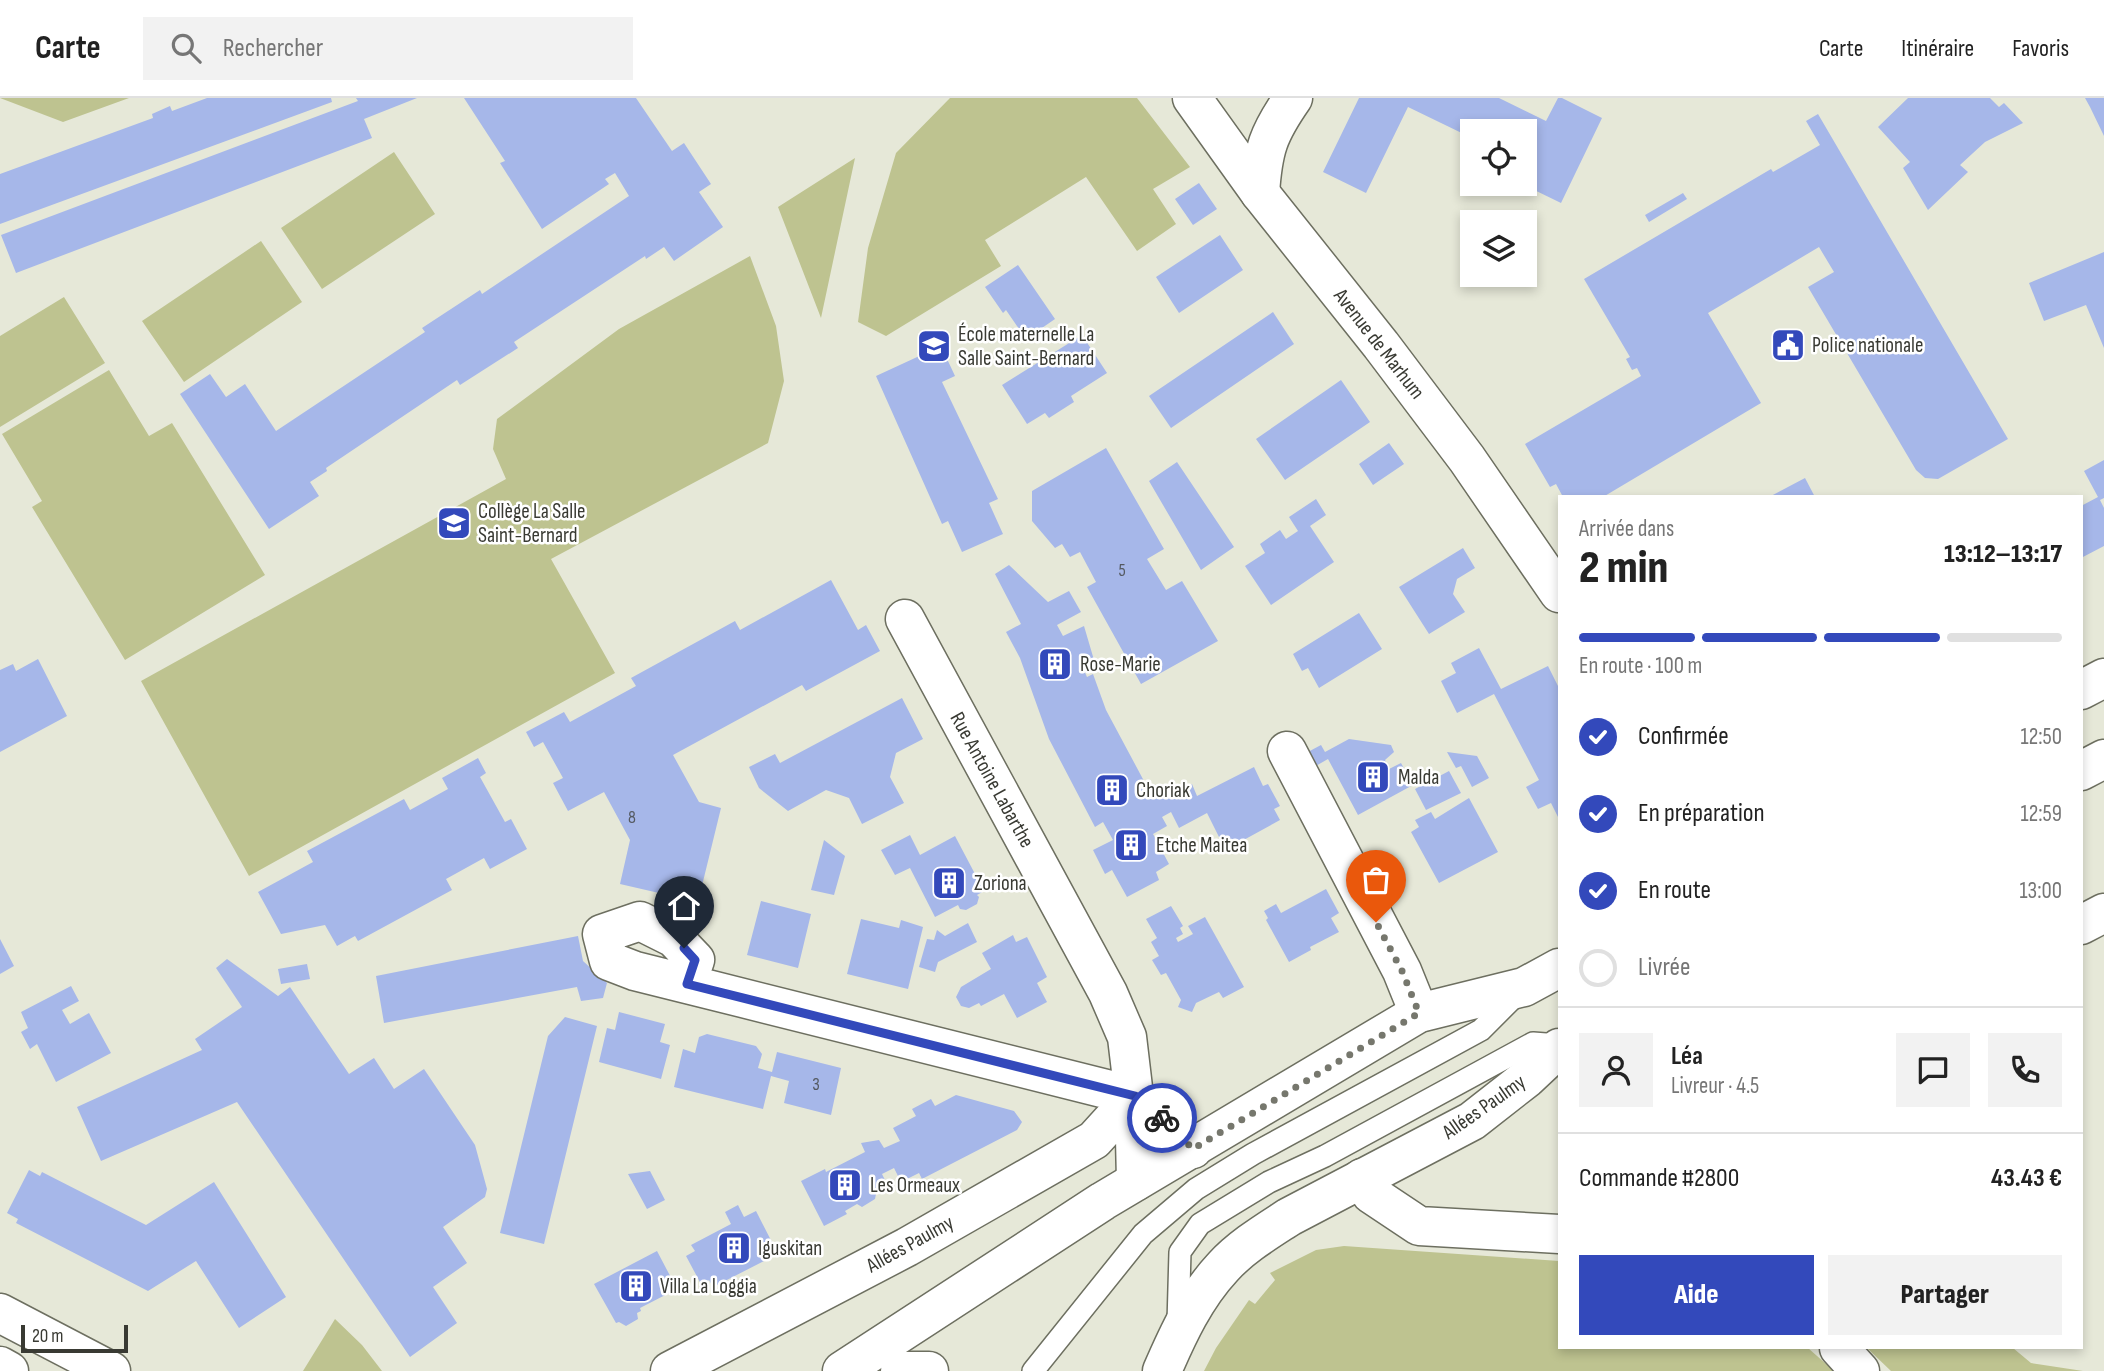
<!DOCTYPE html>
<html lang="fr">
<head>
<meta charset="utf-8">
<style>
  :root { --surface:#fff; --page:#f2f2f2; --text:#222; --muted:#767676; --line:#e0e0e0; --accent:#3349bb }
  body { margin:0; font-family:"Sofia Sans Condensed",sans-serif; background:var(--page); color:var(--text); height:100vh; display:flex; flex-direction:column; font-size:26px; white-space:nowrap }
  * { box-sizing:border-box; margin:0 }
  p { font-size:23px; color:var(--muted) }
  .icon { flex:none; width:38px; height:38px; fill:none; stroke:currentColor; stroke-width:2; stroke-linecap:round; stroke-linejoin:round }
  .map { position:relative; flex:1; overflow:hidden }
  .panel { position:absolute; left:1558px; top:397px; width:525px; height:854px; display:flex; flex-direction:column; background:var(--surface); border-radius:0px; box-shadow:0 4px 10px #0003 }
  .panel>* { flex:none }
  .buttons { position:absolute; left:1460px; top:21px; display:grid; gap:14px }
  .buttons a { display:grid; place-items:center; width:77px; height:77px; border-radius:0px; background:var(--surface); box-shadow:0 4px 10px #0003; font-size:35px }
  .scale { position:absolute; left:21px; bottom:18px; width:107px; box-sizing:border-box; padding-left:7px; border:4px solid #393a33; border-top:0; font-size:19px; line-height:24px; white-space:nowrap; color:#393a33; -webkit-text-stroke:5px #fff; paint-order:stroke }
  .pin { position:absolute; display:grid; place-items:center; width:60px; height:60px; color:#fff; margin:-72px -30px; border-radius:50% 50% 50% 0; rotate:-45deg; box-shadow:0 0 7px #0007 }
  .pin .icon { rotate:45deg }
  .courier { position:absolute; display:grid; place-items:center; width:70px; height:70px; margin:-35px; border:5px solid #3349bb; border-radius:50%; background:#fff; color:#222; box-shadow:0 2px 9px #0007 }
  .summary em { font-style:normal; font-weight:800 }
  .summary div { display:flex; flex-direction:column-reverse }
  .summary { display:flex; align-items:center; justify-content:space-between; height:119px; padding:0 21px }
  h1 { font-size:46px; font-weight:800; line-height:52px }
  .bar { display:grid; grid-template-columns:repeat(4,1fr); gap:10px 7px; align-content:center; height:84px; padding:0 21px }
  .bar i { height:9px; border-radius:5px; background:var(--line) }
  .bar .selected { background:var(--accent) }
  .bar p { grid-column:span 4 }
  .line { display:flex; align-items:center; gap:18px; padding:0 21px; border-top:2px solid var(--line) }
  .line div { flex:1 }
  .round { display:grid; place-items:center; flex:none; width:74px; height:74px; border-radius:0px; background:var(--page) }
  ol { padding:0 21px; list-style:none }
  li { display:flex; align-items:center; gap:21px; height:77px }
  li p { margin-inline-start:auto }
  li .icon { padding:7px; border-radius:50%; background:var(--accent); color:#fff; stroke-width:4 }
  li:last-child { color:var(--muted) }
  li i { width:38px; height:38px; border:4px solid var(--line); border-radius:50% }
  .primary-button { display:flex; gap:14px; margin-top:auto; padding:14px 21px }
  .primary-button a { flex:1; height:80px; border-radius:0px; background:var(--accent); color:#fff; font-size:28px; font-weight:800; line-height:80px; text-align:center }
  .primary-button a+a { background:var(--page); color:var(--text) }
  header { display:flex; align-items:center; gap:42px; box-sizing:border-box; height:98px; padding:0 35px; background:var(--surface); border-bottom:2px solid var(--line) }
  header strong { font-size:33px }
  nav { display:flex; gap:38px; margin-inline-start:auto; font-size:24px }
  .search { width:490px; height:63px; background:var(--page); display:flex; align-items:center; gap:18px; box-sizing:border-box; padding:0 24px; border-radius:0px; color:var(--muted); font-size:26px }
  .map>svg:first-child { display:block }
  .green { fill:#bec390 }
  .building { fill:#a6b7e9 }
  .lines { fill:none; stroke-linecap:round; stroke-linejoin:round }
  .service-casing { stroke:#6d6f60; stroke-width:24 }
  .minor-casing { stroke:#6d6f60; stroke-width:41 }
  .tertiary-casing { stroke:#6d6f60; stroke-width:41 }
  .secondary-casing { stroke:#6d6f60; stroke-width:41 }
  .primary-casing { stroke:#6d6f60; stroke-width:41 }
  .service { stroke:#fff; stroke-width:21 }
  .minor { stroke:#fff; stroke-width:38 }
  .tertiary { stroke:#fff; stroke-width:38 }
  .secondary { stroke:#fff; stroke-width:38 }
  .primary { stroke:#fff; stroke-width:38 }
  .done { stroke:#76776d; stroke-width:7; stroke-dasharray:0 12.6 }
  .route { stroke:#3349bb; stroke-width:9 }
  .labels { text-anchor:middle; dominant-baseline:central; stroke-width:5; stroke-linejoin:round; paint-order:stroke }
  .number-label { font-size:18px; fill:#545960 }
  .poi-label { font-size:21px; fill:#393a33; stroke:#fff; text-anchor:start }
  .street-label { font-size:21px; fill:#393a33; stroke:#fff }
</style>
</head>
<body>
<header>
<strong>Carte</strong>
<div class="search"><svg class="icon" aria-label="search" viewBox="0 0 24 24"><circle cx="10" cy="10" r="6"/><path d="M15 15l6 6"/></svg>Rechercher</div>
<nav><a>Carte</a><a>Itinéraire</a><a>Favoris</a></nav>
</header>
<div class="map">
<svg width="2104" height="1273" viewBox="0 0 2104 1273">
  <rect width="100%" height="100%" fill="#e6e8d8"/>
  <path class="green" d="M0,0H129L63,24Z
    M950,0H1137L1190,69L1153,91L1176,126L1137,153L1086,79L985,142L1001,168L886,238L858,224L868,150L896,55Z
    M394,54L435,116L322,191L281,130Z
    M855,60L821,220L778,109Z
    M261,143L302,204L184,284L142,223Z
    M750,158L776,228L784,283L768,345L551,461L615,575L249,778L141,583L506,381L493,351L497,321L619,231Z
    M64,199L105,265L0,329V238Z
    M109,272L149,338L172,325L265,477L125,562L32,409L42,403L2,336Z
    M1344,1148L1559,1163V1250H1808L1834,1273H1204L1216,1250L1249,1202L1255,1206L1275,1182L1270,1175L1316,1152Z
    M335,1221L362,1247L382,1273H303Z
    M1867,1250H2013L2031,1265L2083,1273H1891Z"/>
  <path class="building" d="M207,0H331L332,4L0,126V76L153,20L152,16L170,8L172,13Z
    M356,0H417L364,21L372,40L16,175L1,137L358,3Z
    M464,0H636L672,53L684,45L711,86L699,94L723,129L674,163L664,149L646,161L645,158L514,244L518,250L460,287L457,282L326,370L327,373L310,384L319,398L269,431L180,296L210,276L226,299L245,286L276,333L425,234L422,230L480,192L482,196L629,98L615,75L605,81L609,86L542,131L500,65L505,63Z
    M1359,0H1499L1546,23L1558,0H1562L1602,20L1561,105L1524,87V33H1472V40L1408,9L1366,95L1323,74Z
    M1908,0H1990L1999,9L2004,5L2023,25L1985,44L1960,67L1968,74L1928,112L1903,70L1910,64L1878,29Z
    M2085,0H2104V38L2090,9Z
    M1818,16L2008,341L1938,381L1925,380L1916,372L1808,189L1834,174L1819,149L1708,215L1761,305L1603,399H1563L1556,386L1550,389L1525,346L1641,278L1637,270L1632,272L1626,261L1630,259L1584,181L1771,71L1773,74L1820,47L1806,23Z
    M1199,85L1217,111L1193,127L1175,101Z
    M1683,95L1687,101L1649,124L1645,117Z
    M1220,137L1243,172L1179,215L1156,179Z
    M2104,154V250L2086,207L2044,223L2029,185Z
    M1018,167L1055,221L1026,241L1006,212L1003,215L985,189Z
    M1273,214L1294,246L1171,330L1149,298Z
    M1082,237L1107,275L1071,298L1074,304L1049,320L1045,315L1027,326L1002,287Z
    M941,248L955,278L942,284L998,401L989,405L1003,436L962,454L948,423L942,426L876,278Z
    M1341,282L1370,324L1285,382L1256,341Z
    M1389,345L1404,366L1373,387L1359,366Z
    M1106,350L1164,451L1147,461L1166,492L1182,483L1218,543L1141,586L1087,489L1096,484L1080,454L1070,459L1062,446L1055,450L1032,423V393Z
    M2104,362V400L2100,402L2104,410V448L2081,460V408L2098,399L2084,373Z
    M1177,364L1234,449L1201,472L1149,383Z
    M1805,380L1815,399H1769Z
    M1316,401L1326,417L1310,428L1334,464L1271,507L1245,468L1265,455L1260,446L1280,432L1286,441L1298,433L1289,419Z
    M1463,450L1475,470L1457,481L1453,496L1465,514L1429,536L1399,489Z
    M1009,467L1048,504L1069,493L1081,514L1057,527L1063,538L1084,528L1094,562L1083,570L1087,579L1093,576L1106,612L1152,698L1161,694L1164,700L1192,686L1197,698L1254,669L1263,688L1268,686L1280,708L1274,711L1280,722L1240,744L1219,739L1207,715L1179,730L1171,714L1162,719L1167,728L1153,736L1169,766L1156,774L1159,782L1127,799L1112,772L1105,776L1093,752L1113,742L1103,724L1095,729L1049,641L1020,560L1006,534L1021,526L995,476Z
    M831,482L858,532L866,527L880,553L806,593L802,587L673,657L699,704L721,710L698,804L620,786L630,742L604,694L568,713L553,685L563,680L543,644L534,649L526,634L564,614L570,624L636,588L631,580L735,523L740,532Z
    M1359,515L1382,551L1319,590L1308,570L1302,573L1293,556Z
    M1479,550L1501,591L1548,568L1559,590V721L1551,705L1538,711L1526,689L1539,682L1494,596L1457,615L1441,583L1456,575L1451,565Z
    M38,561L67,618L0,654V572L13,566L16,573Z
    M902,600L923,641L896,655L890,679L904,705L862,726L849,700L826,692L788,713L759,690L749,669L775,656L780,665Z
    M1349,641L1391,647L1394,654L1385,662L1389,671L1401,665L1413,687L1358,717L1328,661L1314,669L1306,655L1321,647L1325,654Z
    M1447,654L1477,658L1489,680L1472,689L1461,668L1456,670Z
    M478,660L486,675L480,679L505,724L511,721L527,751L490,771L484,760L446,781L452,792L358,843L355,838L337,848L325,827L281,836L258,794L313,764L307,753L404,701L410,712L448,691L442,680Z
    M1449,673L1461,695L1426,712L1415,691Z
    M1469,700L1498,754L1439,785L1411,734L1419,729L1415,722L1431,714L1435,721Z
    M910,737L920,757L955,738L984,793L977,797L979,799L977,806L966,812L960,811L958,807L935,819L910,770L895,777L881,752Z
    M824,742L845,758L834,797L811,792Z
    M1326,791L1339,815L1331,820L1339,834L1310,849L1311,852L1289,864L1266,822L1268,820L1264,813L1276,806L1281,815Z
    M761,803L811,816L798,870L747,857Z
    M1171,808L1183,828L1180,830L1183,836L1176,840L1178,844L1193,836L1188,828L1205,819L1244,889L1223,900L1219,894L1196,905L1192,914L1178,909L1181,902L1166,875L1161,877L1152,862L1159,858L1151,844L1157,840L1146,821Z
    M861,821L899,830L901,822L923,829L908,891L847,876Z
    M968,825L977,844L938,864L935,874L919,869L927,841L934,842L937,832L945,838Z
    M1013,837L1016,844L1027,839L1047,879L1037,885L1047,904L1017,920L1004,896L981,908L979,905L969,910L961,908L956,899L961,889L991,871L982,855Z
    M578,838L583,863L607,885L603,900L581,903L577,889L384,925L376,878Z
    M0,841L14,868L0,876Z
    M227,861L278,898L290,889L349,976L374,960L394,991L424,971L475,1047L487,1091L485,1099L443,1129L467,1165L433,1189L457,1225L410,1259L237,1004L101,1063L77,1009L202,952L195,941L242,909L216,870Z
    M307,866L310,881L281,886L278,871Z
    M71,888L79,903L62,912L70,926L89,915L111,955L56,984L37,946L30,951L21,934L28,930L21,914Z
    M619,914L665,926L660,944L670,947L661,981L599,964L607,930L615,932Z
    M565,919L597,928L544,1146L500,1135L548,938Z
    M707,936L756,948L762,956L758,970L772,974L777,954L841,970L831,1017L784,1005L789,983L771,978L763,1011L674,989L683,951L695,955L699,939Z
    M956,997L1014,1013L1022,1024L1017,1032L922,1081L919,1075L901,1084L894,1070L882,1076L889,1090L876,1096L875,1101L862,1109L857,1106L845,1113L847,1116L824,1128L801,1083L825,1071L826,1074L865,1054L861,1045L879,1042L884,1050L900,1043L893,1030L916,1018L912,1011L931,1001L935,1008Z
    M29,1072L40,1078L42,1074L146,1127L214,1084L286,1199L239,1230L196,1163L148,1193L16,1125L18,1121L7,1115Z
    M650,1073L665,1102L647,1111L628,1076Z
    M738,1107L744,1119L756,1113L778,1156L713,1189L709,1182L701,1186L686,1158L695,1153L691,1147L731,1126L725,1114Z
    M657,1153L677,1191L640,1210L641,1213L637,1215L638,1221L626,1228L619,1224L616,1225L594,1186Z"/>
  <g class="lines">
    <g class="service-casing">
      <path id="service" d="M1178,1225L1180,1154L1200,1126L1269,1084L1325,1058L1533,945L1559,947
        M1033,1273L1143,1136L1196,1091L1253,1056L1481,932L1518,895"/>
    </g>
    <g class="minor-casing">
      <path id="minor" d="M1260,95C1263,51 1268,36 1293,0
        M905,521L1108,895L1127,939L1134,998L1136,1083
        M1287,653L1402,873L1419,915
        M2081,827L2104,815
        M687,886L695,862L674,840L640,823L602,836L609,863L635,873L687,886L1134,998L1167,1024L1193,1051
        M1362,1080L1371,1096L1419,1128L1559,1136
        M1839,1250L1860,1273
        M670,1273L907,1149L1094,1042L1134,998"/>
    </g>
    <g class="tertiary-casing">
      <path id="tertiary" d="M1192,0L1260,95L1381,247L1467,361L1559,495"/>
    </g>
    <g class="secondary-casing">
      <path id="secondary" d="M2081,592L2104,580
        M2081,673L2104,661
        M842,1273L1103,1103L1419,915L1524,889L1559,870
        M1162,1273C1178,1236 1195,1199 1223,1169C1241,1149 1266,1134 1289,1119L1472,1023L1527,980L1559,950"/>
    </g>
    <g class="primary-casing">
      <path id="primary" d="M0,1215L111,1273
        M0,1268L9,1273
        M900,1273H929"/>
    </g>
    <use href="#service" class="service"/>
    <use href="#minor" class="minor"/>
    <use href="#tertiary" class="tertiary"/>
    <use href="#secondary" class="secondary"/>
    <use href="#primary" class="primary"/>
  </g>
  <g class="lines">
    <path class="done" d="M1162,1020L1193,1051L1419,915L1402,873L1376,824"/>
    <path class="route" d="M684,850L695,862L687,886L1135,998L1162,1020"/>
  </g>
  <defs>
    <g id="civic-square" transform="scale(1.75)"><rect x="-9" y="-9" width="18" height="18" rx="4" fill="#3349bb" stroke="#fff"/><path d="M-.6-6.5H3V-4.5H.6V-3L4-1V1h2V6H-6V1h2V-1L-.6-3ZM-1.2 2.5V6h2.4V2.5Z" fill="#fff"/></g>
    <g id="school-square" transform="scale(1.75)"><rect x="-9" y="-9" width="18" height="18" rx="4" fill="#3349bb" stroke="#fff"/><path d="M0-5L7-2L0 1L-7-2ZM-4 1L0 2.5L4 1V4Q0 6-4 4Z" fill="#fff"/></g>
    <g id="building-square" transform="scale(1.75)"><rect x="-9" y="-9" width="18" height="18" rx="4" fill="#3349bb" stroke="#fff"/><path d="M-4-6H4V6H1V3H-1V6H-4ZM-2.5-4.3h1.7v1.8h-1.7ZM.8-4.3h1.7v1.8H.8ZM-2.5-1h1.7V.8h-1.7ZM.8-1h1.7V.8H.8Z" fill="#fff"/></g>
  </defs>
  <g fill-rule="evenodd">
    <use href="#civic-square" x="1788" y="247"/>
    <use href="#school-square" x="934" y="248"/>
    <use href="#school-square" x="454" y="425"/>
    <use href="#building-square" x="1055" y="566"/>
    <use href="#building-square" x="1373" y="679"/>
    <use href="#building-square" x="1112" y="692"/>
    <use href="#building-square" x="1131" y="747"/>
    <use href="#building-square" x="949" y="785"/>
    <use href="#building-square" x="845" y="1087"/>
    <use href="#building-square" x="734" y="1150"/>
    <use href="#building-square" x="636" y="1188"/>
  </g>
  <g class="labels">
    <g class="number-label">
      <text x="1122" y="472">5</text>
      <text x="632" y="719">8</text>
      <text x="816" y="986">3</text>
    </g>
    <g class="poi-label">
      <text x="958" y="236">École maternelle La<tspan x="958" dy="24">Salle Saint-Bernard</tspan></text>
      <text x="1812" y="247">Police nationale</text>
      <text x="478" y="413">Collège La Salle<tspan x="478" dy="24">Saint-Bernard</tspan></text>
      <text x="1080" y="566">Rose-Marie</text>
      <text x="1398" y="679">Malda</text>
      <text x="1136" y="692">Choriak</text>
      <text x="1156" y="747">Etche Maitea</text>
      <text x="974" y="785">Zoriona</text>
      <text x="870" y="1087">Les Ormeaux</text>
      <text x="758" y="1150">Iguskitan</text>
      <text x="660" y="1188">Villa La Loggia</text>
    </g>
    <g class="street-label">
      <text transform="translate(1379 246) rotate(52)">Avenue de Marhum</text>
      <text transform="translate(992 682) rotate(61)">Rue Antoine Labarthe</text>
      <text transform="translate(1484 1009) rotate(-35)">Allées Paulmy</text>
      <text transform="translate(910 1146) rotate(-29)">Allées Paulmy</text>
    </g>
  </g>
</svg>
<div class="buttons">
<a><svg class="icon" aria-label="locate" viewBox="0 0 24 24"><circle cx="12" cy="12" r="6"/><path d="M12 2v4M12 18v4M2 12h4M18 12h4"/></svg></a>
<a><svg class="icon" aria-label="layers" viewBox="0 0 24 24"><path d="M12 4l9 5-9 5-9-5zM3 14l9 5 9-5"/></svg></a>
</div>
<div class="scale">20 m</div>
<div class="pin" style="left:1376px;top:824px;background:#ea580c"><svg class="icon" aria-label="bag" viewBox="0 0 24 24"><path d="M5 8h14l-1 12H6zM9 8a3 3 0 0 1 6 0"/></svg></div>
<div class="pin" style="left:684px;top:850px;background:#1f2937"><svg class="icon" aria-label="home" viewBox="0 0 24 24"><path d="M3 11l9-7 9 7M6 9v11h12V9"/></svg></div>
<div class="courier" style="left:1162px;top:1020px"><svg class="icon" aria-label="bike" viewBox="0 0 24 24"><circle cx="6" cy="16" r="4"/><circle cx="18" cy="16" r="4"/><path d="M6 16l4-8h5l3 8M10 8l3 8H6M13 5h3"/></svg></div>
<section class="panel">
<div class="summary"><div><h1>2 min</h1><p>Arrivée dans</p></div><em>13:12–13:17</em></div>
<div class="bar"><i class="selected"></i><i class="selected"></i><i class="selected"></i><i></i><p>En route · 100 m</p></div>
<ol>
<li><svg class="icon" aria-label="check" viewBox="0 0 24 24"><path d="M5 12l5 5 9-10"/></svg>Confirmée<p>12:50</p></li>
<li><svg class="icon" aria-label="check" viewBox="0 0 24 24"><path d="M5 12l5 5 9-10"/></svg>En préparation<p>12:59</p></li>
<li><svg class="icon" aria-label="check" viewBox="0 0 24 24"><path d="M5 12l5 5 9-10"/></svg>En route<p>13:00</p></li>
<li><i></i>Livrée</li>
</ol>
<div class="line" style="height:126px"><a class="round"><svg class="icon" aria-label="person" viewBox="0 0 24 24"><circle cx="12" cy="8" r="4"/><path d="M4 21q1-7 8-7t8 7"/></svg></a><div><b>Léa</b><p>Livreur · 4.5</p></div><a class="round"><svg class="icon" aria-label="chat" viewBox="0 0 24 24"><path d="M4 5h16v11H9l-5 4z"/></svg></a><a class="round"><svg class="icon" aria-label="phone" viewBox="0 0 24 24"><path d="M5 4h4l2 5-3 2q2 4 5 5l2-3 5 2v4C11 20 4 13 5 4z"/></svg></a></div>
<div class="line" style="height:91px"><div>Commande #2800</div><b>43.43 €</b></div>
<div class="primary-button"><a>Aide</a><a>Partager</a></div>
</section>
</div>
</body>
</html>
